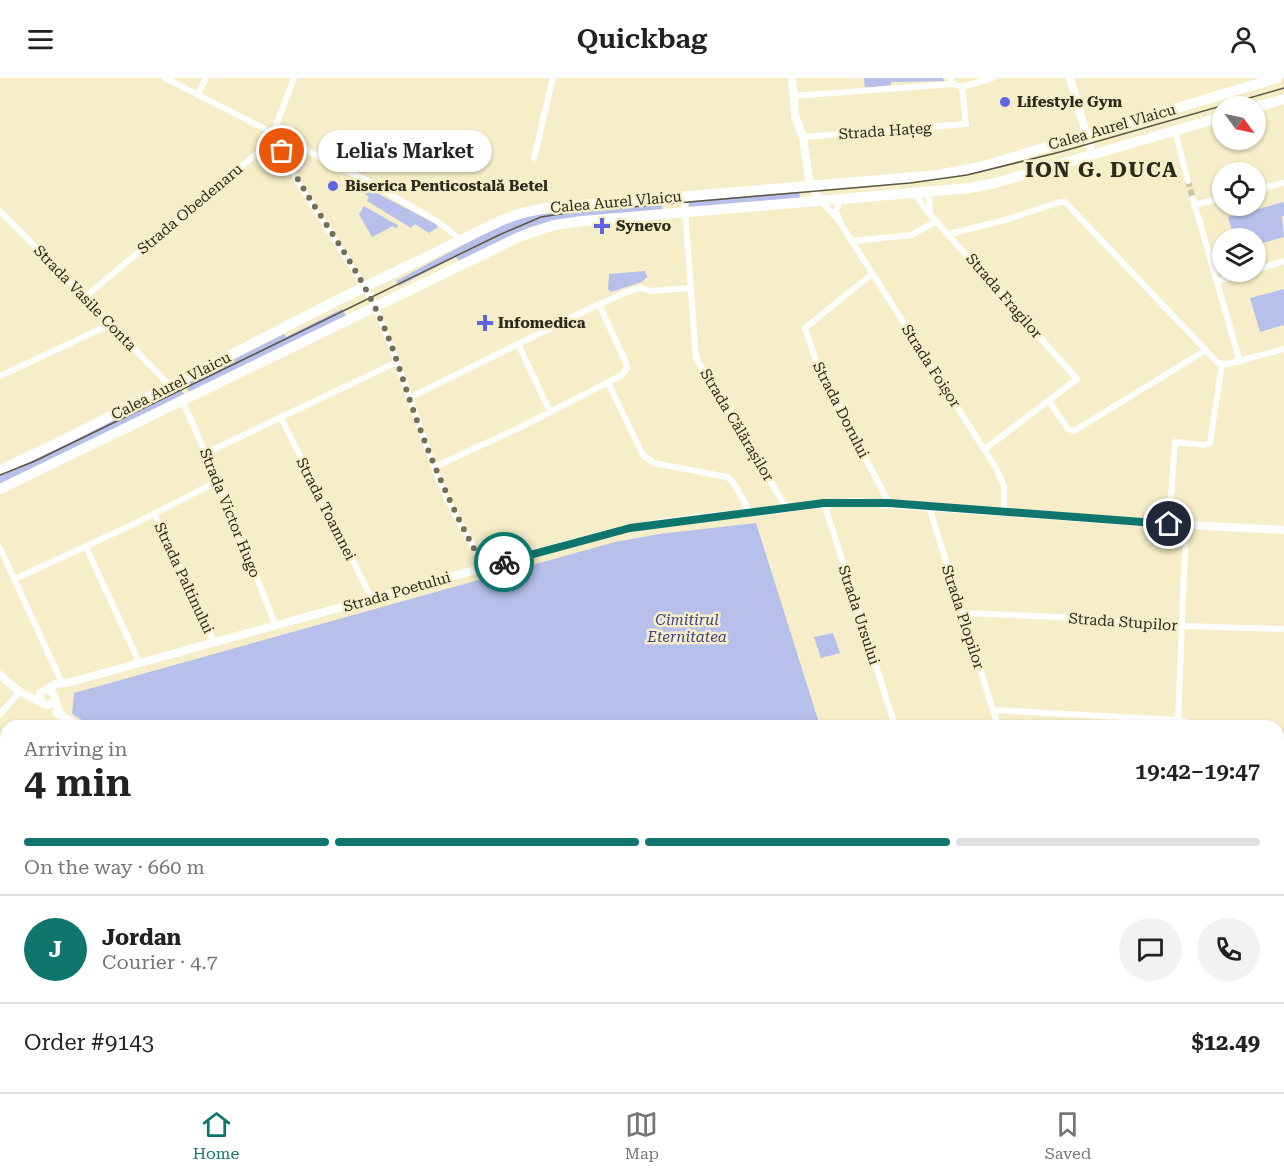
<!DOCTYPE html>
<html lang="en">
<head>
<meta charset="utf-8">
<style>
  :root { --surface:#fff; --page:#f2f2f2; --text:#222; --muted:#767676; --line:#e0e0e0; --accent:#0f766e }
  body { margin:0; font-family:"Roboto Serif",serif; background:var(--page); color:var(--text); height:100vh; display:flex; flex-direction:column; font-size:22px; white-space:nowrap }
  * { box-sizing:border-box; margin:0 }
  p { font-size:20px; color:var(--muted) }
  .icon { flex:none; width:33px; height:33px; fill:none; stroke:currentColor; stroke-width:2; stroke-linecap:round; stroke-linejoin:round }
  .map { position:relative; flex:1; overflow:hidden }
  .sheet { position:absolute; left:0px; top:642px; width:1284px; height:372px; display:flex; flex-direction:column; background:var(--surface); border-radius:18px 18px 0 0; box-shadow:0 2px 4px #0004 }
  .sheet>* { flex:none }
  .needle { width:39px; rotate:123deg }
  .controls { position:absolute; left:1212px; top:18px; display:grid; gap:12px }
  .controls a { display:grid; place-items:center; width:54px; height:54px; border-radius:50%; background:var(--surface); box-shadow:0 2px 4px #0004; font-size:30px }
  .pin { position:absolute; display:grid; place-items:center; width:51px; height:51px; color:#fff; margin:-26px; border:3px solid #fff; border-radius:50%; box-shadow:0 2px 6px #0007 }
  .courier { position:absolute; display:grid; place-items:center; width:60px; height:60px; margin:-30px; border:4px solid #0f766e; border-radius:50%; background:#fff; color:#222; box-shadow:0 2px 8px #0007 }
  .bubble { position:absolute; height:42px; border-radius:21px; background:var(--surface); box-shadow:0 2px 4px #0004; font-size:20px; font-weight:600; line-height:42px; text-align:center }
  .head em { font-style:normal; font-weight:600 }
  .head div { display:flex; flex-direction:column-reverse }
  .head { display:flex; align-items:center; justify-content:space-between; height:102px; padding:0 24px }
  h1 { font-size:39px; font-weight:600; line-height:45px }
  .bar { display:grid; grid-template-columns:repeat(4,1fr); gap:9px 6px; align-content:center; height:72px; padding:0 24px }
  .bar i { height:8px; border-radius:4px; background:var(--line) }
  .bar .on { background:var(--accent) }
  .bar p { grid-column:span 4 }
  .line { display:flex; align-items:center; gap:15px; padding:0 24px; border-top:2px solid var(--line) }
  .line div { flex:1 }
  .round { display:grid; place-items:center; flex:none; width:63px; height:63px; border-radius:32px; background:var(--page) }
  header { display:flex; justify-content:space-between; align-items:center; height:78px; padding:0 24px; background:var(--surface); font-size:27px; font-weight:600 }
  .dock { display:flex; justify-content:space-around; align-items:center; height:84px; border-top:2px solid var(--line); background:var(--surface); font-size:16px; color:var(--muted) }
  .dock a { display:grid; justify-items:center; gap:3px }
  .dock .on { color:var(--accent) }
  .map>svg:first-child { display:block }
  .green { fill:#b7c0eb }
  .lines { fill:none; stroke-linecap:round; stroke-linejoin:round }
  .minor-tunnel { stroke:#cec7a6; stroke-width:6; stroke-dasharray:6 3; stroke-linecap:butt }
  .minor { stroke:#fff; stroke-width:6 }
  .tertiary { stroke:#fff; stroke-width:8 }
  .primary { stroke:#fff; stroke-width:10 }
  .tram { stroke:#5a5642; stroke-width:1.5 }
  .rail-casing { stroke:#5a5642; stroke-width:4.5 }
  .rail { stroke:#f6eec8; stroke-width:2; stroke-dasharray:7; stroke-linecap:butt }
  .done { stroke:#736f58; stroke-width:6; stroke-dasharray:0 10.8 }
  .route { stroke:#0f766e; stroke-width:8 }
  .poi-dot { fill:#5d66de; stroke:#f6eec8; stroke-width:2 }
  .labels { text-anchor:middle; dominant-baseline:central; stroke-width:5; stroke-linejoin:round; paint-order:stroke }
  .poi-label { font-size:15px; font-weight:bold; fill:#2d2a1c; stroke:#f6eec8; text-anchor:start }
  .street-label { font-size:15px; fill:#2d2a1c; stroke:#f6eec8 }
  .park-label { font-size:15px; font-style:italic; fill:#3d448d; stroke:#f6eec8 }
  .district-label { font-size:21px; font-weight:bold; letter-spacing:1.5px; fill:#2d2a1c; stroke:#f6eec8 }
</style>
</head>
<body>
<header><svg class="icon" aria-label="menu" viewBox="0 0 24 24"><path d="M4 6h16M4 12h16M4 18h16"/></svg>Quickbag<svg class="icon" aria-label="person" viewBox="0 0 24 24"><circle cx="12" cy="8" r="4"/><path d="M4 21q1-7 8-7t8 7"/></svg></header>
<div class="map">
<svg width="1284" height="1014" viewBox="0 0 1284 1014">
  <rect width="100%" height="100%" fill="#f6eec8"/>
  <path class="green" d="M864,0H943L944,3L891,4V7L865,10Z
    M367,110L434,145L438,149L429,155L415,146L411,150L367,123L369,119L365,116Z
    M799,113L800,121L689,131V123Z
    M1284,124V138H1282L1284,159L1256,167V160H1234L1228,139Z
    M662,126L663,133L549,144L530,149L459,183L456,179L399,208L396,203L478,159L508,145L528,138L567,133Z
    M364,128L399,148L395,150L393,148L372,159L359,136Z
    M645,193L647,199L642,204L611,214L608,211L609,196Z
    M1284,211V247L1260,254L1250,220Z
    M342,231L346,238L189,314L185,306L284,256L286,259Z
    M180,308L184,316L0,409V397L32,383Z
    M756,445L820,648H91L72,636L74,615L615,464L659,456Z
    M833,555L840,575L821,580L814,559Z"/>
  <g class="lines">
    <path class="minor-tunnel" d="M1188,103L1193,121"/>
    <path class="minor" d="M165,0L369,104L440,145L461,162
      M950,0L953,6L962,9L993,0
      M197,17L206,0
      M793,18L953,6
      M1175,53L1188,103
      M273,56L299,106L358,198L375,228L397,284L434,389L447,421L485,490
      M803,59L966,46L962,9
      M534,80L553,0
      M1256,111L1284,105
      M929,114L930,136
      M915,115L925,131L1077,301L985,371
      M684,118L696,280L786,429
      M840,121L836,133L841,146L996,390L1004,408V435
      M1193,121L1240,284
      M822,124L837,141
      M1194,127L1222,120
      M0,133L85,219L170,308
      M949,156L1005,142L1060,124H1065L1218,285L1228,286L1284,271
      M851,163L911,157L937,143
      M1256,192L1284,183
      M872,196L805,250L819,292L889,425
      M1217,203L1249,194
      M85,219L267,67L273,56L294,0
      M518,266L550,334
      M0,298L111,246
      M608,305L643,377L654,385L727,399L733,404L750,434
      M409,320L593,229L629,213L641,210L651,213L690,210
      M182,322L218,403L276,548
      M1049,323L1068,351L1074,353L1206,272
      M281,340L372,521
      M206,375L397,284
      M434,389L519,350L622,297L627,290L626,285L599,226
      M824,425L895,648
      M929,429L998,648
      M154,435L214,564
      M1169,446L1175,364L1205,367L1210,365L1222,286
      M86,469L140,586
      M0,470L62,605
      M15,501L136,445L218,403
      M962,535L1057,539L1184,548L1284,551
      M993,632L1178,642L1203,648
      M0,636L20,614
      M1178,642L1186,447
      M1278,690L1284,693
      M282,1014L291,1008"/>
    <path class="tertiary" d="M792,0L795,38L803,59L810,107L820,122
      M1070,0L1092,76
      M0,597L20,614L42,625
      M47,611L56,606L71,604L605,456C652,444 699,440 747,435C783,431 820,425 857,424L1169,446L1284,452
      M54,623L49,627L43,626L40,621V615L47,611C58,614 53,626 61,636
      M56,635L79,648
      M644,1008L653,1014"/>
    <path class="primary" d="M1256,29L1284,21
      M0,392L66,361L340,221L502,142L522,135L546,130L938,97L980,89L1277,0
      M0,411L519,159L554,147L582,143L970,110L995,105L1222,39"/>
    <path class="tram" d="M0,397L35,383L499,157L541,139L573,134L910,105L967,97L1060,74L1284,10"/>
    <g class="rail-casing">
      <path id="rail" d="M1278,702L1284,700
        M1278,786L1284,778
        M445,1011L451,1014
        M579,1014L585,1008
        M593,1014L596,1008
        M1106,1014L1110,1008"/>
    </g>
    <use href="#rail" class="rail"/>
  </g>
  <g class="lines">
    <path class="done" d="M282,73C311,129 353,180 379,238C394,269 403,304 415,337C434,390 456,440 485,490L504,484"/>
    <path class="route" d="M504,484L630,450L824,425H889L1169,446"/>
  </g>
  <g class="poi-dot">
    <circle cx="1005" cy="24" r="6"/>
    <circle cx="333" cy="108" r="6"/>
    <path d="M599 139h6v6h6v6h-6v6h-6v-6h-6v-6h6z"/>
    <path d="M482 236h6v6h6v6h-6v6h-6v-6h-6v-6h6z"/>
  </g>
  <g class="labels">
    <g class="poi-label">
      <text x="1017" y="24">Lifestyle Gym</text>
      <text x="345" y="108">Biserica Penticostală Betel</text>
      <text x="616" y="148">Synevo</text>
      <text x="498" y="245">Infomedica</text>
    </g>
    <g class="street-label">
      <text transform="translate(1112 49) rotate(-16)">Calea Aurel Vlaicu</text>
      <text transform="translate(885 53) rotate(-4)">Strada Hațeg</text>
      <text transform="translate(616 124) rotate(-5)">Calea Aurel Vlaicu</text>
      <text transform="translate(190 131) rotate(-40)">Strada Obedenaru</text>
      <text transform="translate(1004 218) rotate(49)">Strada Fragilor</text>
      <text transform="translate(85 220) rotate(46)">Strada Vasile Conta</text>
      <text transform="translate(931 288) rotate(57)">Strada Foișor</text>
      <text transform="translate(171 308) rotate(-27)">Calea Aurel Vlaicu</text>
      <text transform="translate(841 332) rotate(63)">Strada Dorului</text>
      <text transform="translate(737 347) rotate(59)">Strada Călărașilor</text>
      <text transform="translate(326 431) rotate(63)">Strada Toamnei</text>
      <text transform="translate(230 435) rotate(68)">Strada Victor Hugo</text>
      <text transform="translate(184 500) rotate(65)">Strada Paltinului</text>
      <text transform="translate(397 514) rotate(-16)">Strada Poetului</text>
      <text transform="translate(859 537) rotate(72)">Strada Ursului</text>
      <text transform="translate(963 539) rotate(72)">Strada Plopilor</text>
      <text transform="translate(1123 544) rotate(4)">Strada Stupilor</text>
    </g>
    <g class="park-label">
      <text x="687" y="542">Cimitirul<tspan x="687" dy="17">Eternitatea</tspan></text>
    </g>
    <g class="district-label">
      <text x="1102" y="92">ION G. DUCA</text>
    </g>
  </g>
</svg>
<div class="controls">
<a><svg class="needle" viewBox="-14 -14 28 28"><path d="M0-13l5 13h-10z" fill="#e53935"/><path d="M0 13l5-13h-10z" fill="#767676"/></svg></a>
<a><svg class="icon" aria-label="locate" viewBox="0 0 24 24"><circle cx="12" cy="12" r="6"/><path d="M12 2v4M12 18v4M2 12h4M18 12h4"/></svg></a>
<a><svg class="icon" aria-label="layers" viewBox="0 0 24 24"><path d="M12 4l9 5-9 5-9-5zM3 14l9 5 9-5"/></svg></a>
</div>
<div class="pin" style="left:282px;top:73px;background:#ea580c"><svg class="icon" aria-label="bag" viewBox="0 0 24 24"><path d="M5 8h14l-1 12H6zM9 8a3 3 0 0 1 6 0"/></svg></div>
<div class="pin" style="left:1169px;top:446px;background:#1f2937"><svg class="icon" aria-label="home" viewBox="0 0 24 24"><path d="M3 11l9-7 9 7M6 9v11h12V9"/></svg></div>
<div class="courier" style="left:504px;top:484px"><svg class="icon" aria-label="bike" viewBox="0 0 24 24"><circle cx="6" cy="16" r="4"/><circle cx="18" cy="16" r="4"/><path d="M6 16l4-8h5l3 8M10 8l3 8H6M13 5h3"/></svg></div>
<div class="bubble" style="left:318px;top:52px;width:174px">Lelia's Market</div>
<section class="sheet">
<div class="head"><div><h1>4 min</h1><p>Arriving in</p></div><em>19:42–19:47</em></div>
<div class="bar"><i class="on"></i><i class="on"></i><i class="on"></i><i></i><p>On the way · 660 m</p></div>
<div class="line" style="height:108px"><b class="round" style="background:var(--accent);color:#fff">J</b><div><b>Jordan</b><p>Courier · 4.7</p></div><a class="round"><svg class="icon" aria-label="chat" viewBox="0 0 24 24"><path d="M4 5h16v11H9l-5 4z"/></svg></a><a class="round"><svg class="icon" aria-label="phone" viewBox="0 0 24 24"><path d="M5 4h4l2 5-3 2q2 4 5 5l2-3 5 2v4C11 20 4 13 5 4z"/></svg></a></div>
<div class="line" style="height:78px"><div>Order #9143</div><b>$12.49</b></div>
</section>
</div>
<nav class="dock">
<a class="on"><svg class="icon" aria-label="home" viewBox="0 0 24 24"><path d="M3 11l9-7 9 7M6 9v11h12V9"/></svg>Home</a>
<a><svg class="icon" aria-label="map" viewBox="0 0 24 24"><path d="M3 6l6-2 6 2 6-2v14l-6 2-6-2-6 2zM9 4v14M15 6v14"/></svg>Map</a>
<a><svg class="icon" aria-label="saved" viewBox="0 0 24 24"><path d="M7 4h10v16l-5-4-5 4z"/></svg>Saved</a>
</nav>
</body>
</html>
